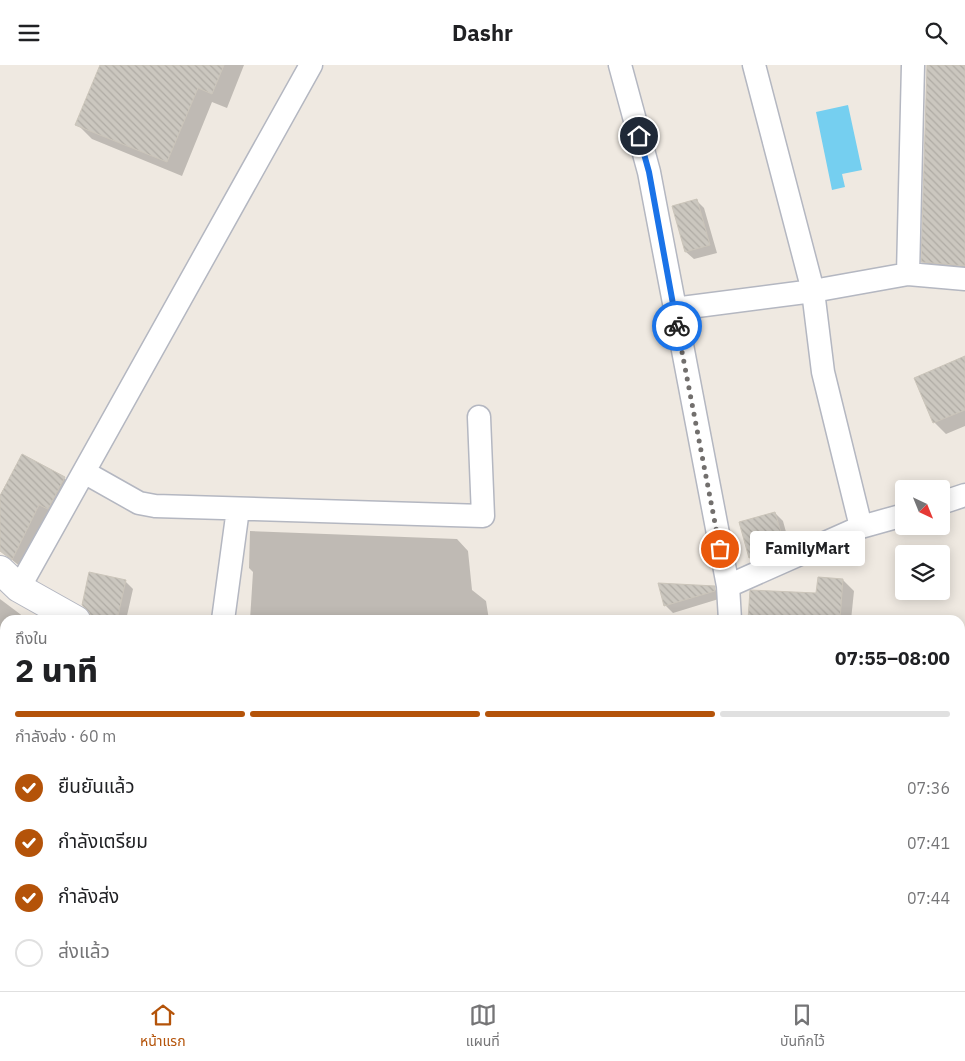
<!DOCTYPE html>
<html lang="th">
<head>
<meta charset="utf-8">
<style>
  :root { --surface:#fff; --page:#f2f2f2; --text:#202124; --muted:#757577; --line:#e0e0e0; --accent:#b45309 }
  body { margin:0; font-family:"IBM Plex Sans","Noto Sans Thai",sans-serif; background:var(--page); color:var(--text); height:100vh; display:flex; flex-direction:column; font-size:19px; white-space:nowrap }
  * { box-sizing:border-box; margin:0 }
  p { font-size:16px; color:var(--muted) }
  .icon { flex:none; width:28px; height:28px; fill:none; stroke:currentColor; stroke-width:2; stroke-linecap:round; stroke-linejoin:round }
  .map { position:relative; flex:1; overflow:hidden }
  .sheet { position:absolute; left:0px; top:550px; width:965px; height:376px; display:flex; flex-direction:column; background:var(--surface); border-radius:15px 15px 0 0; box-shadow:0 2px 12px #0003 }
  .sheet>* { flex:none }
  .needle { width:32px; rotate:137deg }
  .buttons { position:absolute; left:895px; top:415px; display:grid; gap:10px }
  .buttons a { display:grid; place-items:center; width:55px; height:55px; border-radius:5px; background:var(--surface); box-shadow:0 2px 12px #0003; font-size:25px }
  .pin { position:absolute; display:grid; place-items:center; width:42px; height:42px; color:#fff; margin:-21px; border:2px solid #fff; border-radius:50%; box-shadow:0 1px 5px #0007 }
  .courier { position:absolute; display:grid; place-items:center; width:50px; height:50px; margin:-25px; border:4px solid #1a73e8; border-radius:50%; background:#fff; color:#222; box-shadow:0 1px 6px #0007 }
  .bubble { position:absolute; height:35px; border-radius:5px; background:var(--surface); box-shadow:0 2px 12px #0003; font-size:16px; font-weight:800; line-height:35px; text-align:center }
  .summary em { font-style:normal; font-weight:800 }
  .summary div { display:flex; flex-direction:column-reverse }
  .summary { display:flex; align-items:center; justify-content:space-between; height:85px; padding:0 15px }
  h1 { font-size:32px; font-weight:800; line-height:38px }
  .bar { display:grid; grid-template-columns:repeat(4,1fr); gap:8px 5px; align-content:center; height:60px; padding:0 15px }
  .bar i { height:6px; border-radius:4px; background:var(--line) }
  .bar .active { background:var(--accent) }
  .bar p { grid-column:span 4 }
  ol { padding:0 15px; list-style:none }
  li { display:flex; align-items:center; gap:15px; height:55px }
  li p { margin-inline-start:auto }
  li .icon { padding:5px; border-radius:50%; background:var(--accent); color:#fff; stroke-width:4 }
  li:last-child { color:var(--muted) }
  li i { width:28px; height:28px; border:2px solid var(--line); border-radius:50% }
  header { display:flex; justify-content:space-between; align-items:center; height:65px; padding:0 15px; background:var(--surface); font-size:22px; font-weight:800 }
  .tabs { display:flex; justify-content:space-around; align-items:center; height:70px; border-top:1px solid var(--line); background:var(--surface); font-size:14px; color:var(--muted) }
  .tabs a { display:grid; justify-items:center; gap:2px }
  .tabs .active { color:var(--accent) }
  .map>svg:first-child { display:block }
  .water { fill:#75cff0 }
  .shadow { fill:#0003 }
  .building { fill:url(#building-back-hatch); stroke:#cbc5ba }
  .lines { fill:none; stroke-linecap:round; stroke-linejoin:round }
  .street-casing { stroke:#b4b7c1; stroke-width:25 }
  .secondary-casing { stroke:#b4b7c1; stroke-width:30 }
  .street { stroke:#fff; stroke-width:22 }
  .secondary { stroke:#fff; stroke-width:28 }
  .done { stroke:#726f6d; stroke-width:5; stroke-dasharray:0 9 }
  .route { stroke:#1a73e8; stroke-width:6 }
</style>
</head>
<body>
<header><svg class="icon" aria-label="menu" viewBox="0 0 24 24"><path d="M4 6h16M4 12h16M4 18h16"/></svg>Dashr<svg class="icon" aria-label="search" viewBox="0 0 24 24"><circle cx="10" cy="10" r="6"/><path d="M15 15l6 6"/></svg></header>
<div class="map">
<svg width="965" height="926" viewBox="0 0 965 926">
  <defs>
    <pattern id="building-back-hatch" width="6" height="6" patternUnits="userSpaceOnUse" patternTransform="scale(1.25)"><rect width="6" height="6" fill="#cbc7bf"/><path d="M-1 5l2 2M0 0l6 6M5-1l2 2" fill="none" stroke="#afaba4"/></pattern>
  </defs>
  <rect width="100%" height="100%" fill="#efe9e1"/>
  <path class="water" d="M848,40L862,105L842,109L845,122L832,125L816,47Z"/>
  <path class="shadow" d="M101,0H244L227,43L212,37L182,111L92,74L77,59Z
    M929,0H965V221L945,219L923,196Z
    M696,135L704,143L717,188L694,194L686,187Z
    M965,292V361L946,369L934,357L916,313Z
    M22,391L64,413L73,422L22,503L0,485V430Z
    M775,448L783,456L792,489L758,500L750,492Z
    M250,466L457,474L468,486L472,525L486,536L489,555H250L253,507L249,503Z
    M843,515L854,526L851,555H750L818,529Z
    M125,516L133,524L126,555H92L91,548Z
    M714,523L722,533L673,548L665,540Z
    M0,534L28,555H5V655L0,651Z
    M960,608L965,609V924H961L958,921H960Z
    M0,700L5,703V785L0,792Z
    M5,822V869L0,863V826Z
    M47,921H157L160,926H51Z
    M222,921H346L350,926H226Z
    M394,921H535L539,926H397Z
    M611,921H741L740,926H611Z
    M776,921H827L824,926H770Z
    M837,921H944L929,926H837Z"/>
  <path class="building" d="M100,0H224L212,29L198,23L167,97L75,60Z
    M927,0H965V201L921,197Z
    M697,134L710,180L685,187L672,141Z
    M965,291V345L933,358L914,313Z
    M22,389L65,412L48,444L39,440L12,495L0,486V431Z
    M775,447L785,481L749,493L739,457Z
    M89,507L126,515L117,555H92L89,547L82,540Z
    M818,512L843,514L840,555H748L750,525L816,528Z
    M658,518L715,521V526L664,541Z"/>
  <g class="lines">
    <g class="street-casing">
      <path id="street" d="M620,0L649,107L728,521L730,555
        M754,0L813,226L823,307L861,462
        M908,209L913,0
        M674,244L813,226L908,209L965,214
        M84,407L139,438L155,441L483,451L479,352
        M941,438L965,430
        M728,521L861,462L904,450
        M19,523L311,0
        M223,555L238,444
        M0,677L5,681
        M0,793L5,788
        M197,921L200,926
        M372,921L375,926
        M558,921L561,926
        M742,921V926
        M823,921V926
        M938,921V926
        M157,926L164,921"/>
    </g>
    <g class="secondary-casing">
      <path id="secondary" d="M0,505L19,523L76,555
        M960,592H965"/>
    </g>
    <use href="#street" class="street"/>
    <use href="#secondary" class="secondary"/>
  </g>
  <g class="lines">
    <path class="done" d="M677,261L720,484"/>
    <path class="route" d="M639,71L649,107L677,261"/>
  </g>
</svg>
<div class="buttons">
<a><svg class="needle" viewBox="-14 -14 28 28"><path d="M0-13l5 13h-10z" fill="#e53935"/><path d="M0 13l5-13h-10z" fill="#757577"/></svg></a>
<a><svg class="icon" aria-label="layers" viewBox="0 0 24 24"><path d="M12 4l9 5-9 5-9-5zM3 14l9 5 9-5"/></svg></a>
</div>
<div class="pin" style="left:720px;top:484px;background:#ea580c"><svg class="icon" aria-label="bag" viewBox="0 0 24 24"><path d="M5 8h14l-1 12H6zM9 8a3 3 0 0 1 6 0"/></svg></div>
<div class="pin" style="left:639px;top:71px;background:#1f2937"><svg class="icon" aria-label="home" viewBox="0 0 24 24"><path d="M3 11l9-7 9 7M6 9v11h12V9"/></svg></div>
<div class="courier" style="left:677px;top:261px"><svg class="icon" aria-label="bike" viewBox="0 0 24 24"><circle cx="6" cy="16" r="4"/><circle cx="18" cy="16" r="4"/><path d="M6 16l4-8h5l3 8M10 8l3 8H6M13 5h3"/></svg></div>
<div class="bubble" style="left:750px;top:466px;width:115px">FamilyMart</div>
<section class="sheet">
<div class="summary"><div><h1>2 นาที</h1><p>ถึงใน</p></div><em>07:55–08:00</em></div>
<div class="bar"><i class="active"></i><i class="active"></i><i class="active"></i><i></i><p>กำลังส่ง · 60 m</p></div>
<ol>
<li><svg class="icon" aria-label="check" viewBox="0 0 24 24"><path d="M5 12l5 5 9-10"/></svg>ยืนยันแล้ว<p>07:36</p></li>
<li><svg class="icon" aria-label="check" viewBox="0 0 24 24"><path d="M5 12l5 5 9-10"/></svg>กำลังเตรียม<p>07:41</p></li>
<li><svg class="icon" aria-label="check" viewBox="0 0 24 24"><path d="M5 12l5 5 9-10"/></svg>กำลังส่ง<p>07:44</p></li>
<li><i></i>ส่งแล้ว</li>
</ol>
</section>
</div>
<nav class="tabs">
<a class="active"><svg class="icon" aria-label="home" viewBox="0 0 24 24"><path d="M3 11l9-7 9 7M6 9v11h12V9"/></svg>หน้าแรก</a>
<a><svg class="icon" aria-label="map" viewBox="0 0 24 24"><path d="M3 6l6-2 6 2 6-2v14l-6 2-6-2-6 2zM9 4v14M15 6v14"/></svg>แผนที่</a>
<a><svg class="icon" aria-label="saved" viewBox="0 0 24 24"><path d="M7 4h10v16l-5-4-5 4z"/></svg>บันทึกไว้</a>
</nav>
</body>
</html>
